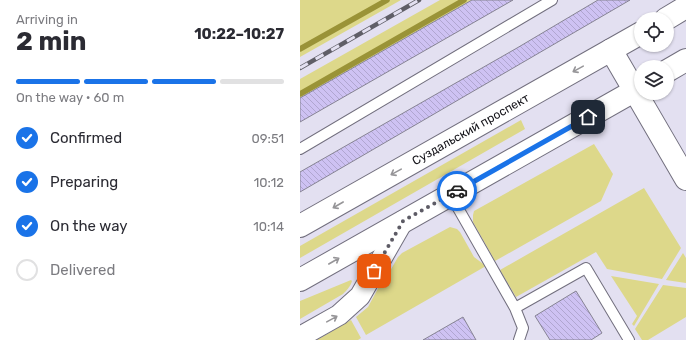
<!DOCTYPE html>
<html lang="en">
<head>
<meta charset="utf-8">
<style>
  :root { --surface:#fff; --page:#f2f2f3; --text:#2b2b33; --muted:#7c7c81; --line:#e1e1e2; --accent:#1a73e8 }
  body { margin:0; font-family:Rubik,sans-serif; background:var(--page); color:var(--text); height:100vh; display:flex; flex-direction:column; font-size:15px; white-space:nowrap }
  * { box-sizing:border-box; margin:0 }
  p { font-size:13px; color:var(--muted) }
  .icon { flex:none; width:22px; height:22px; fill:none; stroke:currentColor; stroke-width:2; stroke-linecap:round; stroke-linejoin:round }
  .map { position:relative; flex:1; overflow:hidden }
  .sheet { display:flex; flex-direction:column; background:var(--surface); width:300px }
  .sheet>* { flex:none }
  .controls { position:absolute; left:334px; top:12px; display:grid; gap:8px }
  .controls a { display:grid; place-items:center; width:40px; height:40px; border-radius:50%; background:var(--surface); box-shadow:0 1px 3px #0004; font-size:20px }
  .pin { position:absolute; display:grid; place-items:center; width:34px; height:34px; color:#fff; margin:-17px; border-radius:8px; box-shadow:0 2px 6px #0006 }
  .courier { position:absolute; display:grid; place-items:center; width:40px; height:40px; margin:-20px; border:3px solid #1a73e8; border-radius:50%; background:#fff; color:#222; box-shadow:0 1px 5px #0007 }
  .summary em { font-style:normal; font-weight:700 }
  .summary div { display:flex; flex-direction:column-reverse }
  .summary { display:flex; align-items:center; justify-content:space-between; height:68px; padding:0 16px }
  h1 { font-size:26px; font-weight:700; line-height:30px }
  .bar { display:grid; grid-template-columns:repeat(4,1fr); gap:6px 4px; align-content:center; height:48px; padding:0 16px }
  .bar i { height:5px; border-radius:3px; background:var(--line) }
  .bar .on { background:var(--accent) }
  .bar p { grid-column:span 4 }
  ol { padding:0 16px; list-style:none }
  li { display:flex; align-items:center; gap:12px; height:44px }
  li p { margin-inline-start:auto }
  li .icon { padding:4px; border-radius:50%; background:var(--accent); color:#fff; stroke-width:4 }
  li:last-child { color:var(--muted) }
  li i { width:22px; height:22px; border:2px solid var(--line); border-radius:50% }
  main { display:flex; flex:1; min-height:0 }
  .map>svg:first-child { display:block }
  .grass { fill:#ddd88a }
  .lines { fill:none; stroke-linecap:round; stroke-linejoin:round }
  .stream { stroke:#9a9337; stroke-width:5.5 }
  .building { fill:url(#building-back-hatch); stroke:#868393 }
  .lane-casing { stroke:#726f7e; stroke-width:12 }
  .street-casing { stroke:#726f7e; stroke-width:22 }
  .secondary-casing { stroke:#726f7e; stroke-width:24 }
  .lane { stroke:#fff; stroke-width:10 }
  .street { stroke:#fff; stroke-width:20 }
  .secondary { stroke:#fff; stroke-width:22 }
  .rail-casing { stroke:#5f5e67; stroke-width:4.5 }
  .rail { stroke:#e3e0f1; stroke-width:3; stroke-dasharray:9; stroke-linecap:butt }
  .oneway { stroke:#969598 }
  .done { stroke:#5d5b65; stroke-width:4; stroke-dasharray:0 7.2 }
  .route { stroke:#1a73e8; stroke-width:5 }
  .labels { text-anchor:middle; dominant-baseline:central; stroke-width:3; stroke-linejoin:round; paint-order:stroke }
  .street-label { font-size:12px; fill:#15141a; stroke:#e3e0f1 }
</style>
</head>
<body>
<main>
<section class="sheet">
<div class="summary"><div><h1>2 min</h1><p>Arriving in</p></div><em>10:22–10:27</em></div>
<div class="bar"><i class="on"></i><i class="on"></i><i class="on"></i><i></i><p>On the way · 60 m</p></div>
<ol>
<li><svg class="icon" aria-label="check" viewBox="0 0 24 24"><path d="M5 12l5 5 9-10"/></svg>Confirmed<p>09:51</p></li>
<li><svg class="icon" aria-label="check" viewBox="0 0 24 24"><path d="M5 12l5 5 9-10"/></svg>Preparing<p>10:12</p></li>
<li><svg class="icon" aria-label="check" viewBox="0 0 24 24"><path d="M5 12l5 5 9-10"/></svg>On the way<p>10:14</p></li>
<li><i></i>Delivered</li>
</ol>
</section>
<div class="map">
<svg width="386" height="340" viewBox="0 0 386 340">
  <defs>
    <pattern id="building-back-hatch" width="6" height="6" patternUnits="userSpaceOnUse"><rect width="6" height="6" fill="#cec2f3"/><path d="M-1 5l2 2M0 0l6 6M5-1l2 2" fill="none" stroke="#b0a6d0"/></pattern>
  </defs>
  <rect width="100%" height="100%" fill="#e3e0f1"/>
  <path class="grass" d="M0,0H101L0,57Z
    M140,0H172L0,98V79Z
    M221,120L225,129L0,258V246Z
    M294,144L313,174L301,201L195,261L173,222V215L174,211Z
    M344,188L381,248L362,279L307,269L296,252L216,297L200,270Z
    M150,227L157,229L160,232L174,257L186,266L66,335L56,317L68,307L88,270L90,271L98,257L102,253Z
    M383,253L386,258V283L366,280Z
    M311,276L359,284L334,326L332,324L337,316Z
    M51,280L52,281C51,286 46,291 43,294L0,319V301Z
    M363,285L386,288V317L348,340H342L335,329Z
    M51,320L61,338L58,340H17Z"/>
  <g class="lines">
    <path class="stream" d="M0,49L87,0
      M0,94L164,0"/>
  </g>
  <path class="building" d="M172,0H213L0,122V98Z
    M298,0H330L0,192V172L217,48Z
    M276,291L302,333L291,340H250L235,316Z
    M163,317L176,340H123Z"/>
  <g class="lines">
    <g class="lane-casing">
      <path id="lane" d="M0,149L252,0
        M150,194L215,308L223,328L219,340
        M215,308L286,268L329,340"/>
    </g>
    <g class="street-casing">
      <path id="street" d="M0,337L39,315L60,296L103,221"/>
    </g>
    <g class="secondary-casing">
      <g id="secondary">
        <path d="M366,19L386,7"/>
        <path d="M311,50L386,179"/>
        <path d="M367,71L386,60"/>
        <path id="s1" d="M0,226L341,33"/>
        <path d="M0,280L341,87"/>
      </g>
    </g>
    <use href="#lane" class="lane"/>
    <use href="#street" class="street"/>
    <use href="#secondary" class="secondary"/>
    <g class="rail-casing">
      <path id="rail" d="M0,68L119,0"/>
    </g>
    <use href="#rail" class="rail"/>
  </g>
  <defs><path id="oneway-shaft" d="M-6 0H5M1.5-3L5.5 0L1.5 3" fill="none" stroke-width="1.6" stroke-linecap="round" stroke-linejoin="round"/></defs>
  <g class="oneway">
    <use href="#oneway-shaft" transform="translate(278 69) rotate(151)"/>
    <use href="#oneway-shaft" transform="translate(96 172) rotate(151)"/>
    <use href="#oneway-shaft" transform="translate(38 205) rotate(150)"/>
    <use href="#oneway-shaft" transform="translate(34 261) rotate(-30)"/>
    <use href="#oneway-shaft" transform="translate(32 319) rotate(-29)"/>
  </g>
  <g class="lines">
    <path class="done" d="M74,271L103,221L157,191"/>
    <path class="route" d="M157,191L288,117"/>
  </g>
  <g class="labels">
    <g class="street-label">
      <text stroke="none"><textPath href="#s1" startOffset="196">Суздальский проспект</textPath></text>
    </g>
  </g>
</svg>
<div class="controls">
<a><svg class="icon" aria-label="locate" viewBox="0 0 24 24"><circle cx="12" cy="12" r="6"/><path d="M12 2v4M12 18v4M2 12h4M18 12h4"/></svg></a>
<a><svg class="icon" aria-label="layers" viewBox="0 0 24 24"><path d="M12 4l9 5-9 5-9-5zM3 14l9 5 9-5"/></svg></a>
</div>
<div class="pin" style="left:74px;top:271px;background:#ea580c"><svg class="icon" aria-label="bag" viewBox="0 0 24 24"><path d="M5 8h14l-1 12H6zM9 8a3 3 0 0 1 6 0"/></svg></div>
<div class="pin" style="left:288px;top:117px;background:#1f2937"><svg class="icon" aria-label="home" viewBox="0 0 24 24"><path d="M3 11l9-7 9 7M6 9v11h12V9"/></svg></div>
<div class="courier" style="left:157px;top:191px"><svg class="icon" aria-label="car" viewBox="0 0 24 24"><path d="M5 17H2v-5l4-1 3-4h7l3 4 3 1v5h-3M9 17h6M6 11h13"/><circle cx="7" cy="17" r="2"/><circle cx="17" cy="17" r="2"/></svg></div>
</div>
</main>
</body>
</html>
